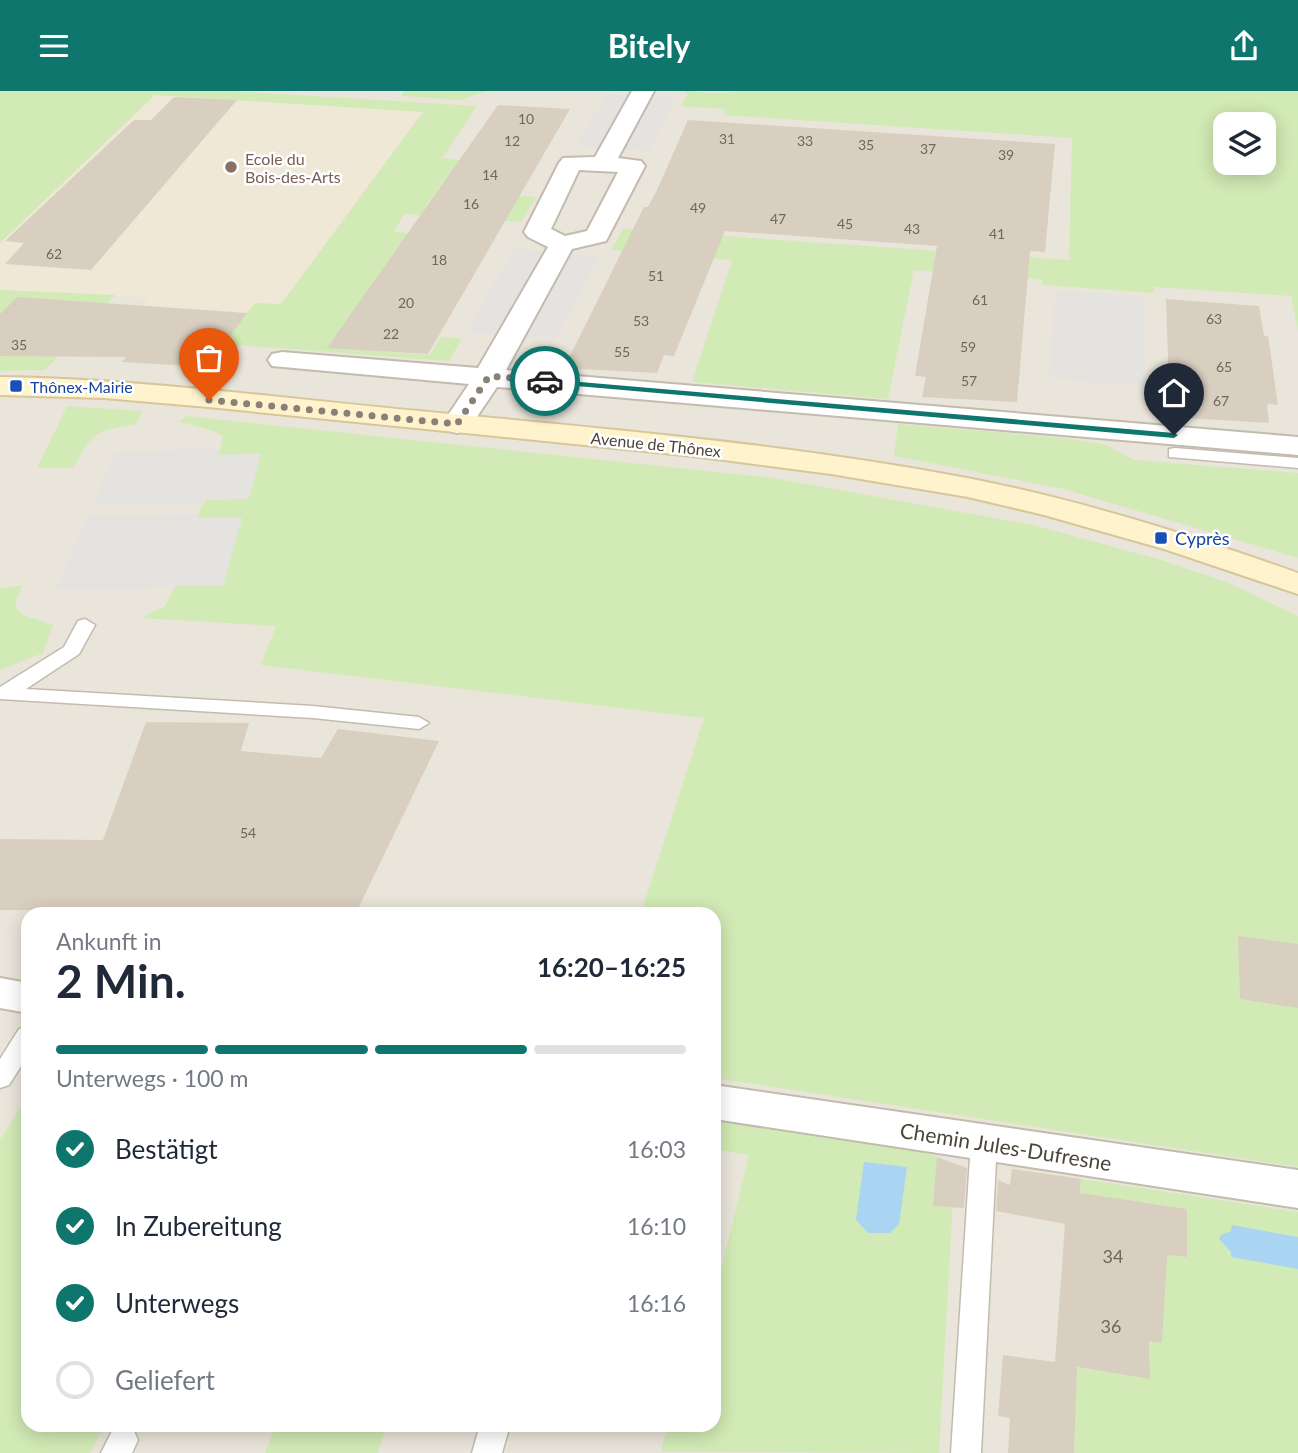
<!DOCTYPE html>
<html lang="de">
<head>
<meta charset="utf-8">
<style>
  :root { --surface:#fff; --page:#f6f6f7; --text:#1f2937; --muted:#747a83; --line:#e0e1e3; --accent:#0f766e }
  body { margin:0; font-family:Lato,sans-serif; background:var(--page); color:var(--text); height:100vh; display:flex; flex-direction:column; font-size:26px; white-space:nowrap }
  * { box-sizing:border-box; margin:0 }
  p { font-size:23px; color:var(--muted) }
  .icon { flex:none; width:38px; height:38px; fill:none; stroke:currentColor; stroke-width:2; stroke-linecap:round; stroke-linejoin:round }
  .map { position:relative; flex:1; overflow:hidden }
  .side { position:absolute; left:21px; top:816px; width:700px; height:525px; display:flex; flex-direction:column; background:var(--surface); border-radius:21px; box-shadow:0 4px 18px #0003 }
  .side>* { flex:none }
  .fabs { position:absolute; left:1213px; top:21px; display:grid; gap:14px }
  .fabs a { display:grid; place-items:center; width:63px; height:63px; border-radius:14px; background:var(--surface); box-shadow:0 4px 18px #0003; font-size:35px }
  .pin { position:absolute; display:grid; place-items:center; width:60px; height:60px; color:#fff; margin:-72px -30px; border-radius:50% 50% 50% 0; rotate:-45deg; box-shadow:0 0 7px #0007 }
  .pin .icon { rotate:45deg }
  .courier { position:absolute; display:grid; place-items:center; width:70px; height:70px; margin:-35px; border:5px solid #0f766e; border-radius:50%; background:#fff; color:#222; box-shadow:0 2px 9px #0007 }
  .head em { font-style:normal; font-weight:700 }
  .head div { display:flex; flex-direction:column-reverse }
  .head { display:flex; align-items:center; justify-content:space-between; height:119px; padding:0 35px }
  h1 { font-size:46px; font-weight:700; line-height:52px }
  .bar { display:grid; grid-template-columns:repeat(4,1fr); gap:10px 7px; align-content:center; height:84px; padding:0 35px }
  .bar i { height:9px; border-radius:5px; background:var(--line) }
  .bar .selected { background:var(--accent) }
  .bar p { grid-column:span 4 }
  ol { padding:0 35px; list-style:none }
  li { display:flex; align-items:center; gap:21px; height:77px }
  li p { margin-inline-start:auto }
  li .icon { padding:7px; border-radius:50%; background:var(--accent); color:#fff; stroke-width:4 }
  li:last-child { color:var(--muted) }
  li i { width:38px; height:38px; border:4px solid var(--line); border-radius:50% }
  header { display:flex; justify-content:space-between; align-items:center; height:91px; padding:0 35px; background:var(--accent); color:#fff; font-size:32px; font-weight:700 }
  .map>svg:first-child { display:block }
  .residential { fill:#eae5da; fill-rule:evenodd }
  .education { fill:#efe8d6 }
  .green { fill:#d2eab5; fill-rule:evenodd }
  .parking { fill:#e5e3e0 }
  .water { fill:#a9d4f2 }
  .building { fill:#d8cfc1 }
  .lines { fill:none; stroke-linecap:round; stroke-linejoin:round }
  .lane-casing { stroke:#c2bbae; stroke-width:3 }
  .street-casing { stroke:#c2bbae; stroke-width:4 }
  .secondary-casing { stroke:#d6c79b; stroke-width:4 }
  .lane { fill:#fff; fill-rule:evenodd }
  .street { fill:#fff; fill-rule:evenodd }
  .secondary { fill:#fff3cd; fill-rule:evenodd }
  .route { fill:#0f766e }
  .done { stroke:#878178; stroke-width:7; stroke-dasharray:0 12.6 }
  .education-dot { fill:#8d6e63; stroke:#fff; stroke-width:2.5 }
  .transit-dot { fill:#1a4fb4; stroke:#fff; stroke-width:2.5 }
  .labels { text-anchor:middle; dominant-baseline:central; stroke-width:5; stroke-linejoin:round; paint-order:stroke }
  .number-label { font-size:14px; fill:#6e675b }
  .far-education-label { font-size:16px; fill:#785e54; stroke:#fff; text-anchor:start }
  .far-transit-label { font-size:16px; fill:#164399; stroke:#fff; text-anchor:start }
  .far-street-label { font-size:16px; fill:#4b4439; stroke:#fff }
  .transit-label { font-size:18px; fill:#164399; stroke:#fff; text-anchor:start }
  .near-number-label { font-size:18px; fill:#6e675b }
  .near-street-label { font-size:21px; fill:#4b4439; stroke:#fff }
</style>
</head>
<body>
<header><svg class="icon" aria-label="menu" viewBox="0 0 24 24"><path d="M4 6h16M4 12h16M4 18h16"/></svg>Bitely<svg class="icon" aria-label="share" viewBox="0 0 24 24"><path d="M12 15V3M7 8l5-5 5 5M5 13v7h14v-7"/></svg></header>
<div class="map">
<svg width="1298" height="1362" viewBox="0 0 1298 1362">
  <rect width="100%" height="100%" fill="#f6f3ec"/>
  <path class="residential" d="M0,0H1113L1298,163V1362H0ZM28,822H714V1334H28Z"/>
  <path class="education" d="M155,4L424,20L281,213L255,212L219,257L113,251L149,207L0,199V152Z"/>
  <path class="green" d="M0,0H231L477,15L442,67L459,69L424,118L505,124L517,105L536,106L521,131L404,123L394,141L455,146L338,257L430,264L441,246L462,247L449,270L223,253L255,212L281,213L423,21L155,4L0,152Z
    M405,0H488L459,9L401,5Z
    M683,0C703,0 717,5 737,0H1298V240L1291,205L1154,196V202L1042,194V188L914,179L888,308L692,291L732,169L611,159L623,138L1069,169L1072,47L724,24L725,18L681,15L688,3ZM1225,33H1264V72H1225Z
    M0,199L115,204L45,279L0,280Z
    M67,315L142,320L136,333C96,340 92,340 74,377H37Z
    M186,325L773,387L1033,434L1158,468L1229,492L1298,525V1076L714,987V822H641L704,627L261,574L276,535L141,527L165,515L176,494H223L242,427H197C206,398 238,382 261,363L219,364L223,346L214,340L180,331Z
    M898,333L1065,347L1106,354L1134,369L1298,382V467L1063,398L894,365Z
    M22,494L15,513L21,523L53,534L43,562L0,579V498Z
    M28,1004V1334H105L90,1362H0V1049Z
    M714,1026L928,1062L955,1073L939,1362L661,1361L667,1334H714V1196H717L749,1064L714,1058Z
    M1081,1088L1298,1121V1362H1074L1075,1344L1055,1273L1150,1288L1149,1250L1162,1252L1163,1164L1187,1166V1118L1143,1111L1080,1118Z
    M276,1334H387L378,1362H265Z"/>
  <path class="parking" d="M607,3L676,7L650,60L576,55Z
    M514,158L599,165L557,247L466,241Z
    M1055,199L1143,206L1145,296L1049,287Z
    M220,358L219,364L261,363L249,408L204,409L202,413H93L115,360Z
    M198,423V427H242L223,494H176L136,499L56,498L88,424Z"/>
  <path class="water" d="M864,1071L907,1076L899,1133L890,1142H868L856,1129Z
    M1232,1134L1298,1146V1178L1231,1166V1161L1219,1148L1221,1144L1231,1140Z"/>
  <path class="building" d="M174,6L237,9L91,179L5,173L24,152L5,150L134,29H151Z
    M498,14L570,18L428,263L327,257Z
    M688,29L1055,53L1045,161L1030,160L1017,311L922,306L926,286L915,285L937,155L725,140L674,265L664,264L657,282L564,277L644,116H648L657,99Z
    M17,206L247,222L208,276L122,271L126,266L0,265V223Z
    M1166,208L1259,215L1264,245H1268L1278,314L1267,313L1269,332L1170,326Z
    M146,631L249,632L241,660L321,667L338,638L439,650L356,822H76L77,819H0V748L103,749Z
    M1238,845L1298,853V917L1240,908Z
    M937,1066L967,1077L964,1117L933,1115Z
    M1012,1078L1081,1088L1080,1102L1187,1118V1166L1167,1164L1162,1252L1149,1250L1150,1288L1077,1276L1074,1362H1008L1010,1327L998,1325L1003,1264L1055,1271L1065,1133L996,1120L998,1089L1010,1094Z"/>
  <g class="lines">
    <g class="lane-casing">
      <path id="lane" d="M1175,357L1298,367V377L1169,366V358Z
        M85,528L95,534L79,563L26,598L313,615L419,626L429,632L419,638L313,627L0,608V596L64,556L78,530Z
        M28,935V964L9,994L0,997V968L19,938Z
        M984,1041L993,1044L997,1051L981,1362H951L971,1051L975,1044Z
        M480,1334H510L502,1362H472Z
        M123,1336L134,1340L138,1349L132,1362H101L112,1340Z"/>
    </g>
    <g class="street-casing">
      <path id="street" d="M632,0H654L618,67L641,70L645,75L606,150L572,158L506,279L1298,346V364L497,296L468,339L457,342L446,339L442,333L469,293L272,275L268,269L272,263L282,261L478,277L548,156L528,146L524,141L559,72L563,67L595,66ZM579,79L618,81L587,140L565,145L551,138Z
        M0,887L28,892V922L0,917Z
        M714,994L1298,1079V1117L714,1028Z"/>
    </g>
    <g class="secondary-casing">
      <path id="secondary" d="M0,286C144,288 286,308 429,321C609,338 789,353 967,387C1080,409 1190,444 1298,482V503L1164,458L1044,424L968,406L831,383L693,365L208,316L104,307L0,304Z"/>
    </g>
    <use href="#lane" class="lane"/>
    <use href="#street" class="street"/>
    <use href="#secondary" class="secondary"/>
  </g>
  <path class="route" d="M545,288L1174,342L1178,344L1174,347L542,292Z"/>
  <g class="lines">
    <path class="done" d="M209,309L457,333L489,285L545,290"/>
  </g>
  <circle class="education-dot" cx="231" cy="76" r="7"/>
  <g class="transit-dot">
    <rect x="9" y="288" width="14" height="14" rx="3.5"/>
    <rect x="1154" y="440" width="14" height="14" rx="3.5"/>
  </g>
  <g class="labels">
    <g class="number-label">
      <text x="526" y="27">10</text>
      <text x="727" y="47">31</text>
      <text x="512" y="49">12</text>
      <text x="805" y="49">33</text>
      <text x="866" y="53">35</text>
      <text x="928" y="57">37</text>
      <text x="1006" y="63">39</text>
      <text x="490" y="83">14</text>
      <text x="471" y="112">16</text>
      <text x="698" y="116">49</text>
      <text x="778" y="127">47</text>
      <text x="845" y="132">45</text>
      <text x="912" y="137">43</text>
      <text x="997" y="142">41</text>
      <text x="54" y="162">62</text>
      <text x="439" y="168">18</text>
      <text x="656" y="184">51</text>
      <text x="980" y="208">61</text>
      <text x="406" y="211">20</text>
      <text x="1214" y="227">63</text>
      <text x="641" y="229">53</text>
      <text x="391" y="242">22</text>
      <text x="19" y="253">35</text>
      <text x="968" y="255">59</text>
      <text x="622" y="260">55</text>
      <text x="1224" y="275">65</text>
      <text x="969" y="289">57</text>
      <text x="1221" y="309">67</text>
      <text x="248" y="741">54</text>
    </g>
    <g class="far-education-label">
      <text x="245" y="67">Ecole du<tspan x="245" dy="18">Bois-des-Arts</tspan></text>
    </g>
    <g class="far-transit-label">
      <text x="30" y="295">Thônex-Mairie</text>
    </g>
    <g class="far-street-label">
      <text transform="translate(656 353) rotate(6)">Avenue de Thônex</text>
    </g>
    <g class="transit-label">
      <text x="1175" y="447">Cyprès</text>
    </g>
    <g class="near-number-label">
      <text x="1113" y="1165">34</text>
      <text x="1111" y="1235">36</text>
    </g>
    <g class="near-street-label">
      <text transform="translate(1006 1055) rotate(9)">Chemin Jules-Dufresne</text>
    </g>
  </g>
</svg>
<div class="fabs">
<a><svg class="icon" aria-label="layers" viewBox="0 0 24 24"><path d="M12 4l9 5-9 5-9-5zM3 14l9 5 9-5"/></svg></a>
</div>
<div class="pin" style="left:209px;top:309px;background:#ea580c"><svg class="icon" aria-label="bag" viewBox="0 0 24 24"><path d="M5 8h14l-1 12H6zM9 8a3 3 0 0 1 6 0"/></svg></div>
<div class="pin" style="left:1174px;top:344px;background:#1f2937"><svg class="icon" aria-label="home" viewBox="0 0 24 24"><path d="M3 11l9-7 9 7M6 9v11h12V9"/></svg></div>
<div class="courier" style="left:545px;top:290px"><svg class="icon" aria-label="car" viewBox="0 0 24 24"><path d="M5 17H2v-5l4-1 3-4h7l3 4 3 1v5h-3M9 17h6M6 11h13"/><circle cx="7" cy="17" r="2"/><circle cx="17" cy="17" r="2"/></svg></div>
<section class="side">
<div class="head"><div><h1>2 Min.</h1><p>Ankunft in</p></div><em>16:20–16:25</em></div>
<div class="bar"><i class="selected"></i><i class="selected"></i><i class="selected"></i><i></i><p>Unterwegs · 100 m</p></div>
<ol>
<li><svg class="icon" aria-label="check" viewBox="0 0 24 24"><path d="M5 12l5 5 9-10"/></svg>Bestätigt<p>16:03</p></li>
<li><svg class="icon" aria-label="check" viewBox="0 0 24 24"><path d="M5 12l5 5 9-10"/></svg>In Zubereitung<p>16:10</p></li>
<li><svg class="icon" aria-label="check" viewBox="0 0 24 24"><path d="M5 12l5 5 9-10"/></svg>Unterwegs<p>16:16</p></li>
<li><i></i>Geliefert</li>
</ol>
</section>
</div>
</body>
</html>
